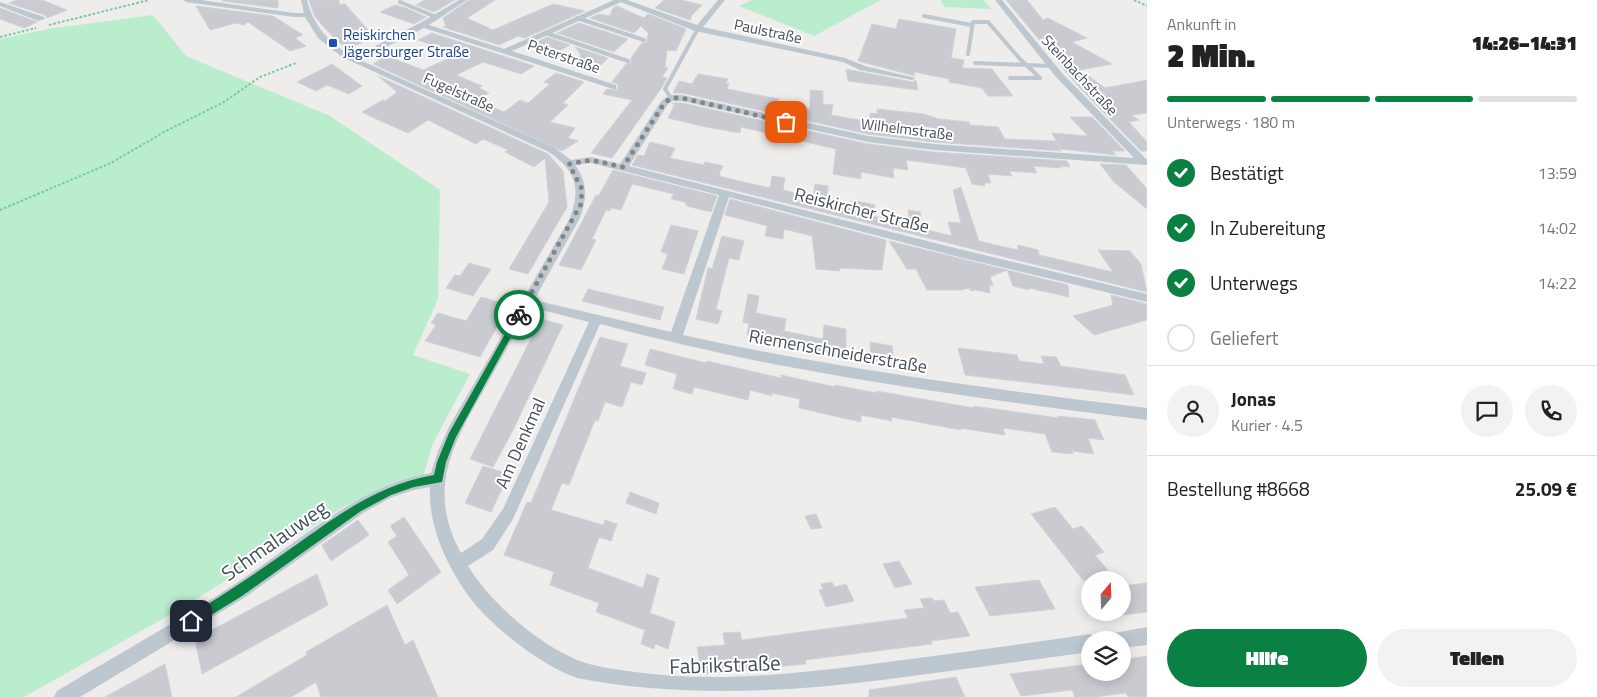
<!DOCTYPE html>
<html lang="de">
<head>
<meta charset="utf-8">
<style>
  :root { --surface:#fff; --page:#f2f2f2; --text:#222; --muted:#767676; --line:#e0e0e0; --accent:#0b8043 }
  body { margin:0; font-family:"Titillium Web",sans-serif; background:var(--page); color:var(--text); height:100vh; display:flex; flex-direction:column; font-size:19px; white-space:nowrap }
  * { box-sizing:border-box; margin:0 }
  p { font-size:16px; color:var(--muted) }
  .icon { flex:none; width:28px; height:28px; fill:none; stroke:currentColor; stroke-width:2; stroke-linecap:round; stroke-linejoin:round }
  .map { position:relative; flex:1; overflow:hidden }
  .sheet { display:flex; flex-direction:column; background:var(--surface); width:450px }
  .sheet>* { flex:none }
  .needle { width:32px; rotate:19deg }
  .controls { position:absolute; left:1081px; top:571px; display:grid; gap:10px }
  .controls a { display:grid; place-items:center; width:50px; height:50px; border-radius:50%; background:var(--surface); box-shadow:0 2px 12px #0003; font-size:25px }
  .pin { position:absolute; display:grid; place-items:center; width:42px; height:42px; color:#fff; margin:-21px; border-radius:10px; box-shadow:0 2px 8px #0006 }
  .courier { position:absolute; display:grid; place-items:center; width:50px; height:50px; margin:-25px; border:4px solid #0b8043; border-radius:50%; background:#fff; color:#222; box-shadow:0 1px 6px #0007 }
  .summary em { font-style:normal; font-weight:800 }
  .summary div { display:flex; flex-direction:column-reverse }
  .summary { display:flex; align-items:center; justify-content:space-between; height:85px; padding:0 20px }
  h1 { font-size:32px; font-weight:800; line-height:38px }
  .bar { display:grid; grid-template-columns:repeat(4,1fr); gap:8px 5px; align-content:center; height:60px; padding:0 20px }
  .bar i { height:6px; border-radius:4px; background:var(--line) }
  .bar .selected { background:var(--accent) }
  .bar p { grid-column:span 4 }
  .line { display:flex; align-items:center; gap:12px; padding:0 20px; border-top:1px solid var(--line) }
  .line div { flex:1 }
  .round { display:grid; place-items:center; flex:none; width:52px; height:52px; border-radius:26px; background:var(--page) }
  ol { padding:0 20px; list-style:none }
  li { display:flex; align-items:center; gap:15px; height:55px }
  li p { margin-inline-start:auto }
  li .icon { padding:5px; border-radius:50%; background:var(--accent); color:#fff; stroke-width:4 }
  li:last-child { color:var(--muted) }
  li i { width:28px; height:28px; border:2px solid var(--line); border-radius:50% }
  .action { display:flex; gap:10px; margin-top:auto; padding:10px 20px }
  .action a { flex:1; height:58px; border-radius:30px; background:var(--accent); color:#fff; font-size:20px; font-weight:800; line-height:58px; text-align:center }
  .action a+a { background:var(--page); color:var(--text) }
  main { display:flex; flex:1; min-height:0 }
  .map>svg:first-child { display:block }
  .green { fill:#b9edcd }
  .building { fill:#c9cbd1; stroke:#d0d2d8 }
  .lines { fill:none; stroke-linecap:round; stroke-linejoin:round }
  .path { stroke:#72cb9e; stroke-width:2; stroke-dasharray:2.5 2; stroke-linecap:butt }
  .service { stroke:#bdc7cf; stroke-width:4 }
  .minor { fill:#bdc7cf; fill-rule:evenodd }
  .route { fill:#0b8043 }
  .done { stroke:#80868c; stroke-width:5; stroke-dasharray:0 9 }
  .transit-dot { fill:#1a4fb4; stroke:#fff; stroke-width:2 }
  .labels { text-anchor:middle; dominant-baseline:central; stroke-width:4; stroke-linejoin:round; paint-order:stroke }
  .far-street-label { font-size:15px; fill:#454f59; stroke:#fff }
  .far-transit-label { font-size:15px; fill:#164399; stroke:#fff; text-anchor:start }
  .street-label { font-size:18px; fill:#454f59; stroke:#fff }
  .near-street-label { font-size:21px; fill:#454f59; stroke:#fff }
</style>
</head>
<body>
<main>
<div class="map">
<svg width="1147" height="697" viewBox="0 0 1147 697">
  <rect width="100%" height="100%" fill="#efecec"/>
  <path class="green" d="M752,0H881L814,36L739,6Z
    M940,0H984L991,9L945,7Z
    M153,15L186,56L330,116L440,190L438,299L413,355L470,374L433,443L423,477L345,506L180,609L24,697H0V39L48,29Z"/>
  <path class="building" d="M17,0H42L67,10L47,18L45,15L9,3Z
    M224,0H278V8L222,1Z
    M309,0H339V5L345,4L369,31L352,35L362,43L346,48L334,38L315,17Z
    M425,0H455L434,12L416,5Z
    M469,0H495L467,18L493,30L553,4L585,11L525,38L518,36L499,45L443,27L446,26L443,18Z
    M664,0H681L702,5L692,15L690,20L655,8Z
    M1006,0H1027L1043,20L1048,18L1087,38L1072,42L1112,64L1080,70L1105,88L1147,80V113L1131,115L1139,120L1129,122L1147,142V151H1141L1077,85Z
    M395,5L406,8L426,17L414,24L380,12Z
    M196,6L273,16L303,35L295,38L306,46L290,51L248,22L244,25L236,23L210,30Z
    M617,6L644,18L648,14L686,29L676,51L667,50L665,67L668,68L662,77L667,78L662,87L612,158L591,153L632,100L603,94L607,89L617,90L618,84L612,82L626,64L631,63V58L642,43L647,42V37L649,34L641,26L634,33L590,18L599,14L610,16L613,8Z
    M0,8L37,22L24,28L0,19Z
    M899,19L956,29L951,58L964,60L962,68L992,69L1013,96H988L982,88L949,82V79L914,72L915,76L858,61L872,24L896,29Z
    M579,23L628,39L614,52L557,33Z
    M432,33L534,66L521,74L483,62L456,75L482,86L479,88L489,93L476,100L504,112L520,100L528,103L550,84L544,82L556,73L584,82L563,103L568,105L550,122L575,128L568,138L578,141L562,151L373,64L387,56L423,70L458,54L418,40Z
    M547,37L570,45L556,53L535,43Z
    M575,47L608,58L594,72L572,61L581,55Z
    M332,64L362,86L349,94L327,85L316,91L297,82Z
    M846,69L912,82L916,80L918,90L848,81Z
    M698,74L728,79L726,83L729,84L727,89L779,99L778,102L810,109V90L823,91V104L833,105L831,115L870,122V113L877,114V109L924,114L939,119L969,122L970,125L998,127L1005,139L1055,141L1061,151L934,142L868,134L682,93H673L679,81L692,84Z
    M378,76L548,154L563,171L567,207L528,274L509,269L549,202L545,158L534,167L505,152L508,150L483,139L476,144L428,120L408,133L374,118L362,112L383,100L385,101L397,92Z
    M674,103H682L868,144L934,152L1067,161L1070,167L1060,166L1061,168L1033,166L1037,173L1009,171L1012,176L988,174L991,183H984L985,186L972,184L966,168L906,160L908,170L893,168L894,178L861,172V179L833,174L836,149L741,127L740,133L701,126L668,118L675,104H672Z
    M1070,117H1092L1125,151H1112L1116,155L1060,149L1052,133L1088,136Z
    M650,142L675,148L670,158L704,165L705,162L723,166L719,174L722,177L770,188L772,176L785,178L783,190L813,198L815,184L828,186L827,198L852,204V200L875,205L873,216L910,225L908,210L920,212L923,229L952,236L948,222L961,223L953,190L961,187L979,241L1018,250V245L1038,250L1039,255L1113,272L1098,250L1130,251L1141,264L1147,292L632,165L638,155L644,156Z
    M1100,164L1126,165L1147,189V209L1114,182Z
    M613,170L717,196L711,212L687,206L685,202L671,199L674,194L632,184L621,210L611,208L610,211L606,210L592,239L596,240L581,270L559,265L596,195H599Z
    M730,199L886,240L882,270L839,268L840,271L816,269L812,236L784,229L783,239L765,236L767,226L725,215Z
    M671,225L698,231L684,274L662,269L668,254L661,252Z
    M722,236L744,241L739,260L729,258L716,309L722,311L718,324L696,319L708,268L712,269Z
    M889,241L1068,285L1069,297L1029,288V290L1013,286L1007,270L990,277L993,286H989L990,293L975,290L971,291L969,288L961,290H927L916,269H907Z
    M469,263L491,269L473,296L446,288L455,275L460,276Z
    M588,289L664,307L660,320L582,301Z
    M748,294L759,296L756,313L786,319L784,331L823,339L824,325L846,329V357L785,345L786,344L747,335L749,324L743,322Z
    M1111,295L1147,304V320L1094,335L1073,316L1113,305Z
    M481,297L509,305L480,357L425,341L436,325L431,323L438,313L466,321Z
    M541,319L563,325L512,432L493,467L470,459Z
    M600,337L628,344L620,366L646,373L642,385L631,382L622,407L605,402L598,421L595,420L569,485L562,483L551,510L603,525L605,520L617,524L611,541L599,537L588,568L643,588L647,574L659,578L650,613L675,622L668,649L655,644L654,649L641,644L645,630L596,612L599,603L550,585L554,572L504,555L527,502L531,503Z
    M870,342L892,346L894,364L871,360Z
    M958,348L1017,355L1019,361L1044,364L1041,356L1056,357L1061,366L1125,375L1134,395L965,375Z
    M650,349L706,363L707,361L781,378V375L835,387V385L876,393V391L974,408L973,406L1059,418L1058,416L1095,420L1104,440L1088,438L1094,454L1072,451L1073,454L1052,452L1045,434L1003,428L1005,435L960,428L961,430L891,417L892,421L861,415V422L799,408L800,399L772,393V396L750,390L748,400L694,387L692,394L673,389L677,374L645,365Z
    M483,466L509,474L491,512L465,503Z
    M630,492L659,503L656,514L626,503Z
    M1055,507L1073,529L1082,526L1104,552L1095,555L1116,580H1083L1031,514Z
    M816,514L822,528L811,529L805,516Z
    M404,517L441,572L397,604L388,590L409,575L388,542L397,536L390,526Z
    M358,520L369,535L331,561L322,545Z
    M899,561L912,584L895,588L883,564Z
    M317,574L328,605L202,674L195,639Z
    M1039,580L1055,609L990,616L975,587Z
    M832,582L834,587L846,584L854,601L826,607L819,590L823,589L821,584Z
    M1147,583V612L1122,615V586Z
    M932,598L934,601L944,600L950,613L958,612L970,636L931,641L932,644L805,660L806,664L702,674L697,647L725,645L723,633L740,632L742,640L908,618L904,610L924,608L920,599Z
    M387,605L405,645L413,640L438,697H321L316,682L291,697H236L307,655L306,652Z
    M1147,656V697H1128L1126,693L1094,697H1075L1072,690L1021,696L1010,674L1090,664V672H1122V660Z
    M165,664L172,697H105Z
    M956,677L965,697H869V690Z"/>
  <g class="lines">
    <path class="path" d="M1134,0L1147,6
      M49,25L149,0
      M0,37L36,28
      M0,210L111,163L164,132L224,102L260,77L296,63"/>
    <path class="service" d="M400,2L436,17
      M924,16L971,25
      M577,18L644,40
      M546,33L628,61
      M968,54L973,22H988L1020,59L1040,78H1010
      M975,63L1051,66
      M671,98L665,89L696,32"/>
    <path class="minor" d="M183,0H201L294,13H304L301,0H307C314,27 330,44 354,57L420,23L459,0H467L429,25L504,49L614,0H627L697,25L718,0H725L703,27L845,58L865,66L916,78L912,80L860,70L843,62L695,31L621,2L512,51L616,85V89H613L424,28L360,60L555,148L571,160L591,157L620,164L662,100L671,95H682L868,136L934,144L1134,158L1056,77L995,0H1002L1062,73L1147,160V165L934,150L868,142L682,101H673L668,104L629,166L955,248L1147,294V302L955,256L729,197L683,335C836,369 991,389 1147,408V420C1030,405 912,390 795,368C729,356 664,341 600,324L513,519L493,550L468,566C491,603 536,642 575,659C593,667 615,669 635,672C713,683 794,674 872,664C945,655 1017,645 1090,634L1096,637L1097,640H1090V652C1021,661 951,671 882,680C783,693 675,697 577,678C541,666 486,623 465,591C445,561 428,525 430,487L414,490L392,497L363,513L244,598L80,697H54L57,691C115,656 175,623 232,586C296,545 355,486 431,473L438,451L450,425L570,218C581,187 576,171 549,152L342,57L318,38L305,17H294L186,2ZM591,163L719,195L671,332L534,300L580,218C587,199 588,182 575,165ZM530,307L589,322L503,509L482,539L461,553C426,489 453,444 485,388C500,361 515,334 530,307Z
      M0,2L44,17L45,19L38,21L0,6Z
      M1147,627V645L1122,648V640H1106L1109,634Z"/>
  </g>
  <path class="route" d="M519,312L523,315L456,437L446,462L442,482L414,487L391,495L361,511L242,596L195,625L191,626L187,625L186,621L187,617C220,597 252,576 283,554C332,520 374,485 434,475L437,462L449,433L517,313Z"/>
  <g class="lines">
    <path class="done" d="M519,315L581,204L582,189L569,164L591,160L623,167L665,102L672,98H682L786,122"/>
  </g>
  <rect class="transit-dot" x="328" y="38" width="10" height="10" rx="2.5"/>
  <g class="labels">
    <g class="far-street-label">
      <text transform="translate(768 31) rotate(12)">Paulstraße</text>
      <text transform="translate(564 56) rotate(19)">Peterstraße</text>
      <text transform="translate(1080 75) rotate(47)">Steinbachstraße</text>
      <text transform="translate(459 92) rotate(24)">Fugelstraße</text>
      <text transform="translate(907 129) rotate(7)">Wilhelmstraße</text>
    </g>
    <g class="far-transit-label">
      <text x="343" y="34">Reiskirchen<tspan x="343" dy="17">Jägersburger Straße</tspan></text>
    </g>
    <g class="street-label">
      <text transform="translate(862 210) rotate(14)">Reiskircher Straße</text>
      <text transform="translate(838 351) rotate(10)">Riemenschneiderstraße</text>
      <text transform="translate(520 443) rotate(-66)">Am Denkmal</text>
    </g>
    <g class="near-street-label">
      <text transform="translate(274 540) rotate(-35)">Schmalauweg</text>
      <text transform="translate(725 664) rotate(-2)">Fabrikstraße</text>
    </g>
  </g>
</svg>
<div class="controls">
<a><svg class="needle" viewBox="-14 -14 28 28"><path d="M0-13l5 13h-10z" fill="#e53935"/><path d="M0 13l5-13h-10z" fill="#767676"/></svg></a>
<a><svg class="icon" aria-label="layers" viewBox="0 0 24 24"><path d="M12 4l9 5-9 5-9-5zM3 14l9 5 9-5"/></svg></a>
</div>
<div class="pin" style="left:786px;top:122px;background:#ea580c"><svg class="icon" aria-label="bag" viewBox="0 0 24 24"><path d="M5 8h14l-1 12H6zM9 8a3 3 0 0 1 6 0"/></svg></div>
<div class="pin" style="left:191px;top:621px;background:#1f2937"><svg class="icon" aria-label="home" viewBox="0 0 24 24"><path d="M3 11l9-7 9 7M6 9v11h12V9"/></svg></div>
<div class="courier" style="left:519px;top:315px"><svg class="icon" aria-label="bike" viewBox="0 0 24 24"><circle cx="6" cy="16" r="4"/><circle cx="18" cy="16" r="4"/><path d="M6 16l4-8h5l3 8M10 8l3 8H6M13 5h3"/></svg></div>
</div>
<section class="sheet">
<div class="summary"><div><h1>2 Min.</h1><p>Ankunft in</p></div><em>14:26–14:31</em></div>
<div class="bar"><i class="selected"></i><i class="selected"></i><i class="selected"></i><i></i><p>Unterwegs · 180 m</p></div>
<ol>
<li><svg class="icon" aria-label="check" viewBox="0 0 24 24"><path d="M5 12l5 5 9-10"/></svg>Bestätigt<p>13:59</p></li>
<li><svg class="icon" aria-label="check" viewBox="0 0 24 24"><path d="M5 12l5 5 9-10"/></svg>In Zubereitung<p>14:02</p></li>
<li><svg class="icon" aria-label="check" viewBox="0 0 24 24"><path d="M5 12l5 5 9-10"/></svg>Unterwegs<p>14:22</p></li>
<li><i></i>Geliefert</li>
</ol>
<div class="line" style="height:90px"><a class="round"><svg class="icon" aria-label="person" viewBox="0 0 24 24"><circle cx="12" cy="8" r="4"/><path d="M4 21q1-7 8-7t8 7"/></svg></a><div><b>Jonas</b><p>Kurier · 4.5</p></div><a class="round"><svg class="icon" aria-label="chat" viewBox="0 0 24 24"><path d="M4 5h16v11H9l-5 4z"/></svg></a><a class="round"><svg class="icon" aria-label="phone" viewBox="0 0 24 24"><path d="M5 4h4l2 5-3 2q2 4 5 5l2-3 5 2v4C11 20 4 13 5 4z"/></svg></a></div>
<div class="line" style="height:65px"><div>Bestellung #8668</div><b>25.09 €</b></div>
<div class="action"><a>Hilfe</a><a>Teilen</a></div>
</section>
</main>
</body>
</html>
